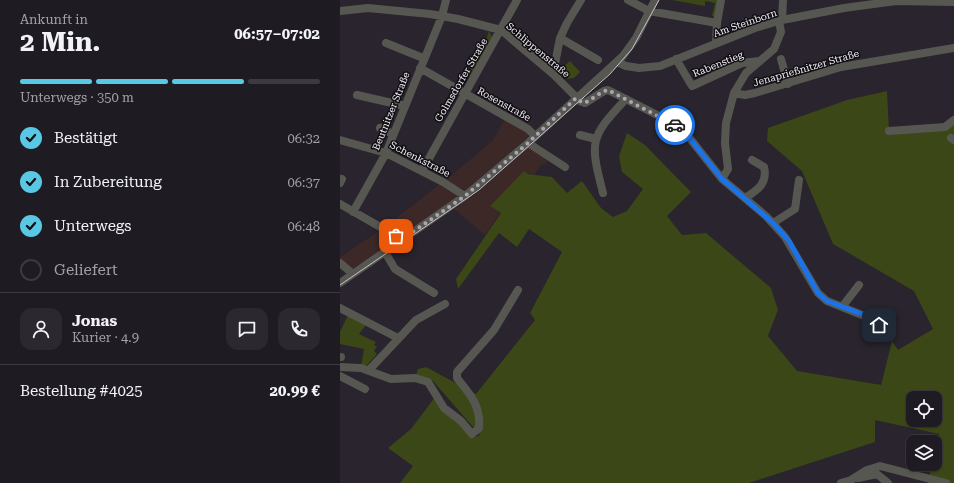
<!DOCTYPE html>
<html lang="de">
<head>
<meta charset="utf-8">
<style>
  :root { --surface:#1f1b22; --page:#2c282f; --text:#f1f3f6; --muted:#a1a1a5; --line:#3c3940; --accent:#59c8e4 }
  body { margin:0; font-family:"Roboto Serif",serif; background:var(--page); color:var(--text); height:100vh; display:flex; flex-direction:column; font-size:15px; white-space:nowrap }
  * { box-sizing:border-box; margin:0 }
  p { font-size:13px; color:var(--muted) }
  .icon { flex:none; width:22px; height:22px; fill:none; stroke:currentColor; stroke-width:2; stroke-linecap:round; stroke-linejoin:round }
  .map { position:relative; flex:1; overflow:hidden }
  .drawer { display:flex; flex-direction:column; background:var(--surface); width:340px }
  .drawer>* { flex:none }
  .fabs { position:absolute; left:566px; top:391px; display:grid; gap:8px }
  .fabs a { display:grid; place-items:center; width:36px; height:36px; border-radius:8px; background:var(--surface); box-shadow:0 1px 3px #0004,0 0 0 1px var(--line); font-size:20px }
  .pin { position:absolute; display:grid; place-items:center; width:34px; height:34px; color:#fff; margin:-17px; border-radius:8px; box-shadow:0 2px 6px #0006 }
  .courier { position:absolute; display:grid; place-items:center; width:40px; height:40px; margin:-20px; border:3px solid #1a73e8; border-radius:50%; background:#fff; color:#222; box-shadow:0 1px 5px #0007 }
  .summary em { font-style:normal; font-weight:700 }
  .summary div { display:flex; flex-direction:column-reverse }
  .summary { display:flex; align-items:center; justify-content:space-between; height:68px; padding:0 20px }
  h1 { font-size:26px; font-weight:700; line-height:30px }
  .bar { display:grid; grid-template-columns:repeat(4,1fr); gap:6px 4px; align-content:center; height:48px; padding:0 20px }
  .bar i { height:5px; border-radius:3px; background:var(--line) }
  .bar .on { background:var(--accent) }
  .bar p { grid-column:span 4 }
  .line { display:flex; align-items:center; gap:10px; padding:0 20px; border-top:1px solid var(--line) }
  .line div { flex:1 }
  .round { display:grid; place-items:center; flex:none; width:42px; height:42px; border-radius:12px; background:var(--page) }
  ol { padding:0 20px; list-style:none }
  li { display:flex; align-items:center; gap:12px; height:44px }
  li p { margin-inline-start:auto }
  li .icon { padding:4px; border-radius:50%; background:var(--accent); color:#111; stroke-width:4 }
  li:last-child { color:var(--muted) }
  li i { width:22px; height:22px; border:2px solid var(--line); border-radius:50% }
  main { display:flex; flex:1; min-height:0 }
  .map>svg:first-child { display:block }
  .commercial { fill:#3c2827 }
  .green { fill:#3b4716; fill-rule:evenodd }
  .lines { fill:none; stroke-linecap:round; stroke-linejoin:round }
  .minor { stroke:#575752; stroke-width:8 }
  .tram { stroke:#c4c1c8; stroke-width:1 }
  .done { stroke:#aaa7ae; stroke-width:4; stroke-dasharray:0 7.2 }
  .route { stroke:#1a73e8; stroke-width:5 }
  .labels { text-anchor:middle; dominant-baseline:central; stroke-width:3; stroke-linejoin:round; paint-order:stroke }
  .street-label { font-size:10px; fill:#f0edf3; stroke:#100e12 }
</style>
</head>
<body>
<main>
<section class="drawer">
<div class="summary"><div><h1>2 Min.</h1><p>Ankunft in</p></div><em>06:57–07:02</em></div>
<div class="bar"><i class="on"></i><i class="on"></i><i class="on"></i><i></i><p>Unterwegs · 350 m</p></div>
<ol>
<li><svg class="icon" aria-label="check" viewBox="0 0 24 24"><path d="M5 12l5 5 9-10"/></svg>Bestätigt<p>06:32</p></li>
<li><svg class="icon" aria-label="check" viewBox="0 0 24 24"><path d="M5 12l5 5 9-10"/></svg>In Zubereitung<p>06:37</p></li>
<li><svg class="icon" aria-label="check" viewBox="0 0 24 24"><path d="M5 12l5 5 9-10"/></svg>Unterwegs<p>06:48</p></li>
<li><i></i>Geliefert</li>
</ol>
<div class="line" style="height:72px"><a class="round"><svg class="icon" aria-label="person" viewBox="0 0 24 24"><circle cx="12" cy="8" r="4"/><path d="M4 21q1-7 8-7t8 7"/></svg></a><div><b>Jonas</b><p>Kurier · 4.9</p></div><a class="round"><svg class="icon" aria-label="chat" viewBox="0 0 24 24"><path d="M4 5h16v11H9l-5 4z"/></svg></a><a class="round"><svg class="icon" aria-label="phone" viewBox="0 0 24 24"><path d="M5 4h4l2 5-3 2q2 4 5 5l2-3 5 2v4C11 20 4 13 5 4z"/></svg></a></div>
<div class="line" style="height:52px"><div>Bestellung #4025</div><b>20.99 €</b></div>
</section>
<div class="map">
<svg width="614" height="483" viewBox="0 0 614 483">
  <rect width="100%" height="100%" fill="#29242d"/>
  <path class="commercial" d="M166,117L189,133L188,137L126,190L105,181L153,140Z
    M190,146L208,159L205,165L202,164L194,175L185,172L150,205L160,213L145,235L114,209L138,192Z
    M101,183L118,195L117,198L62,235L46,226Z
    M42,229L54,239L53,241L16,268H11L0,259V257Z"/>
  <path class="green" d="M332,0H381L375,17L372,16L375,3L366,1L365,2V6Z
    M149,31L152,37L130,77L127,75L146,40Z
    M230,61L240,72L234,78L227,79L221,73V69Z
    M547,91L549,131L605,127L614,120V483H588L592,464H595V451L599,434L535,420V442L409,483H60L73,466L48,448L71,429L95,397L133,438L140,435L93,381L76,375L78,369L86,367L136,394L195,320L190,313L222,252L189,229L177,247L159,233L118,289L116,279L161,213L150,206L184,171L188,174L212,177L227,193L242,181L261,208L273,217L287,211L303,189L282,172L279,156L287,133L305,145L351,192L327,216L342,235L366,233L431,288L438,310L428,336L457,371L541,385L552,341L558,350L593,329L574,291L493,244L462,171L427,141L428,128L507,100ZM573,398H595V420H573Z
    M8,315L26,325L19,334L36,342L34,345L37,347L34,351L37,354L26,366H21L24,349L0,344V332Z"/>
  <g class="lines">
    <path class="minor" d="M288,0L309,11L377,23
      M0,11L28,8L90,14L118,19L161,30L213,74L240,101L245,103L264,91L268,90L331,122L344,131L382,179L426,216L445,237L478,293L487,301L527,317L552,334
      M442,20L443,0
      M220,38L258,60
      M46,43L83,58
      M376,43L377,23L381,0
      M336,59L352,86L402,63L419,61
      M441,59L448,84
      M277,62L286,66L299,68L320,66L415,28L442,20L504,8L556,1L614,2
      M80,68L188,129L195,136
      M213,74L220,38L227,23L241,0
      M394,93L405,95L415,93L501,67L614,48
      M17,95L65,106
      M40,128L53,134
      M549,131L605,127L614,120
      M240,135L256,139
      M611,138L614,140
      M0,140L46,153L103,182L125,196
      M188,143L225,167
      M82,171L177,0
      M382,179L388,169L385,143L386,123L394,93L406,73L434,49L441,32L439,21
      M0,183L2,179
      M263,193C250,142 249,138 286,99
      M405,198C417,190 428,184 424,167L412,160
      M0,204L56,236L61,240
      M13,212L46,153L102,16L106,0
      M433,223L455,209L459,180
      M45,252L55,269L94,293
      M0,263L13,274
      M0,283L125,196L188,143L283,56L296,38L315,0
      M502,307L519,285
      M0,308L58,338
      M0,357H1
      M0,367L21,368L51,379L75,378L88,382L104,408L121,421L132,434L139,428C141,406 130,394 117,378V372L154,330L178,290
      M29,370L76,320L105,304
      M0,376L25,389
      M518,478L537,474L548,483
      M501,483L511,480L527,470L540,466L606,483"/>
    <path class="tram" d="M0,285L139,190L270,74L292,49L319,0"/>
  </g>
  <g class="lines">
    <path class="done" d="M56,236L61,240L125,196L188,143L236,98L240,101L245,103L264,91L268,90L335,125"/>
    <path class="route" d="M335,125L344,131L382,179L433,223L449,241L478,293L487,301L527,316L539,325"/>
  </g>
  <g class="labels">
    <g class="street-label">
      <text transform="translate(405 23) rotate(-19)">Am Steinborn</text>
      <text transform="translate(198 50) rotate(40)">Schlippenstraße</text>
      <text transform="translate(378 64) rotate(-22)">Rabenstieg</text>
      <text transform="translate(466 68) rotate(-16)">Jenaprießnitzer Straße</text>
      <text transform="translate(121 80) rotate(-60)">Golmsdorfer Straße</text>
      <text transform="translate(164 104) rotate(29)">Rosenstraße</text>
      <text transform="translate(51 111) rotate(-68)">Beutnitzer Straße</text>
      <text transform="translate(80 159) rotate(27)">Schenkstraße</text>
    </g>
  </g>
</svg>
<div class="fabs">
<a><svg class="icon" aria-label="locate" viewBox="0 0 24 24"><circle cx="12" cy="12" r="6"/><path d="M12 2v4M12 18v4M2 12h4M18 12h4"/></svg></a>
<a><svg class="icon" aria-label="layers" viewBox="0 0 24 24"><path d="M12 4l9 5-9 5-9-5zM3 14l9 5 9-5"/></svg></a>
</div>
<div class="pin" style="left:56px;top:236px;background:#ea580c"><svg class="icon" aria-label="bag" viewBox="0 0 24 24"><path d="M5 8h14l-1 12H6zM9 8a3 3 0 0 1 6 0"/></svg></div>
<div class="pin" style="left:539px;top:325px;background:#1f2937"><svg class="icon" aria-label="home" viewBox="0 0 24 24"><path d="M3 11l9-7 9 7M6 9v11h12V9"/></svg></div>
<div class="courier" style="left:335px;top:125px"><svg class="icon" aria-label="car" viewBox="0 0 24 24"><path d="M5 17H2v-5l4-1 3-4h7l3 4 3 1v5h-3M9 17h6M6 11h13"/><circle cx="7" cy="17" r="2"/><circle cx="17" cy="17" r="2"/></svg></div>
</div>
</main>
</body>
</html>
